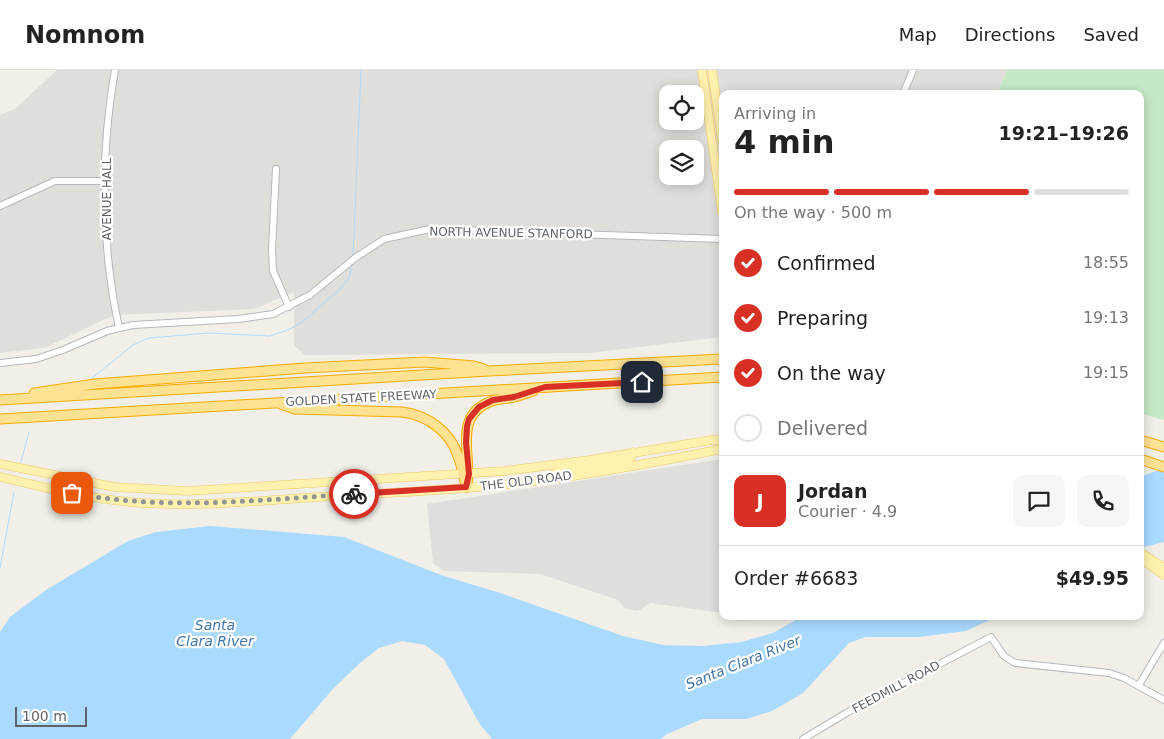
<!DOCTYPE html>
<html lang="en">
<head>
<meta charset="utf-8">
<style>
  :root { --surface:#fff; --page:#f6f6f6; --text:#222; --muted:#767676; --line:#e0e0e0; --accent:#d93025 }
  body { margin:0; font-family:"DejaVu Sans",sans-serif; background:var(--page); color:var(--text); height:100vh; display:flex; flex-direction:column; font-size:19px; white-space:nowrap }
  * { box-sizing:border-box; margin:0 }
  p { font-size:16px; color:var(--muted) }
  .icon { flex:none; width:28px; height:28px; fill:none; stroke:currentColor; stroke-width:2; stroke-linecap:round; stroke-linejoin:round }
  .map { position:relative; flex:1; overflow:hidden }
  .side { position:absolute; left:719px; top:20px; width:425px; height:530px; display:flex; flex-direction:column; background:var(--surface); border-radius:10px; box-shadow:0 2px 12px #0003 }
  .side>* { flex:none }
  .buttons { position:absolute; left:659px; top:15px; display:grid; gap:10px }
  .buttons a { display:grid; place-items:center; width:45px; height:45px; border-radius:10px; background:var(--surface); box-shadow:0 2px 12px #0003; font-size:25px }
  .scale { position:absolute; left:15px; bottom:12px; width:72px; box-sizing:border-box; padding-left:5px; border:2px solid #5f6368; border-top:0; font-size:14px; line-height:18px; white-space:nowrap; color:#5f6368; -webkit-text-stroke:4px #fff; paint-order:stroke }
  .pin { position:absolute; display:grid; place-items:center; width:42px; height:42px; color:#fff; margin:-21px; border-radius:10px; box-shadow:0 2px 8px #0006 }
  .courier { position:absolute; display:grid; place-items:center; width:50px; height:50px; margin:-25px; border:4px solid #d93025; border-radius:50%; background:#fff; color:#222; box-shadow:0 1px 6px #0007 }
  .headline em { font-style:normal; font-weight:800 }
  .headline div { display:flex; flex-direction:column-reverse }
  .headline { display:flex; align-items:center; justify-content:space-between; height:85px; padding:0 15px }
  h1 { font-size:32px; font-weight:800; line-height:38px }
  .bar { display:grid; grid-template-columns:repeat(4,1fr); gap:8px 5px; align-content:center; height:60px; padding:0 15px }
  .bar i { height:6px; border-radius:4px; background:var(--line) }
  .bar .current { background:var(--accent) }
  .bar p { grid-column:span 4 }
  .line { display:flex; align-items:center; gap:12px; padding:0 15px; border-top:1px solid var(--line) }
  .line div { flex:1 }
  .round { display:grid; place-items:center; flex:none; width:52px; height:52px; border-radius:10px; background:var(--page) }
  ol { padding:0 15px; list-style:none }
  li { display:flex; align-items:center; gap:15px; height:55px }
  li p { margin-inline-start:auto }
  li .icon { padding:5px; border-radius:50%; background:var(--accent); color:#fff; stroke-width:4 }
  li:last-child { color:var(--muted) }
  li i { width:28px; height:28px; border:2px solid var(--line); border-radius:50% }
  header { display:flex; align-items:center; gap:30px; box-sizing:border-box; height:70px; padding:0 25px; background:var(--surface); border-bottom:1px solid var(--line) }
  header strong { font-size:24px }
  nav { display:flex; gap:28px; margin-inline-start:auto; font-size:18px }
  .map>svg:first-child { display:block }
  .industrial { fill:#e0deda; fill-rule:evenodd }
  .green { fill:#c5e8c5 }
  .water { fill:#aadaff }
  .lines { fill:none; stroke-linecap:round; stroke-linejoin:round }
  .stream { stroke:#aadaff; stroke-width:1 }
  .minor-casing { stroke:#b5b8bc; stroke-width:8 }
  .major-casing { stroke:#f2c960; stroke-width:9 }
  .highway-casing { stroke:#f9ab00; stroke-width:11 }
  .minor { stroke:#fff; stroke-width:6 }
  .major { stroke:#fff2af; stroke-width:8 }
  .highway { stroke:#fde293; stroke-width:9 }
  .done { stroke:#929495; stroke-width:5; stroke-dasharray:0 9 }
  .route { stroke:#d93025; stroke-width:6 }
  .labels { text-anchor:middle; dominant-baseline:central; stroke-width:4.5; stroke-linejoin:round; paint-order:stroke }
  .street-label { font-size:12px; fill:#5f6368; stroke:#fff }
  .water-label { font-size:14px; font-style:italic; fill:#4174aa; stroke:#fff }
</style>
</head>
<body>
<header>
<strong>Nomnom</strong>
<nav><a>Map</a><a>Directions</a><a>Saved</a></nav>
</header>
<div class="map">
<svg width="1164" height="669" viewBox="0 0 1164 669">
  <rect width="100%" height="100%" fill="#f1efe8"/>
  <path class="industrial" d="M57,0H1007L997,24H722V267L590,283L305,285L294,275V222L254,239L114,245L44,278L0,283V45L15,39ZM668,24H695V51H668ZM668,79H695V106H668Z
    M722,389V543L650,533L638,541L624,538L618,530L540,504L444,501L433,493L427,434Z
    M734,546H791L786,549L741,551Z"/>
  <path class="green" d="M1007,0H1164V350L1140,343V24H997Z"/>
  <path class="water" d="M1164,398V472L1140,478V407Z
    M210,456L344,467L441,505L500,523L623,566L663,575L702,576L742,572L773,563L803,546H998L966,561L919,567H865L849,573L803,623L772,641L746,649H702L667,664L661,669H492L479,653L444,589L425,575L402,571L379,578L361,592L332,620L290,669H0V562L10,547L46,520L128,471L156,462Z"/>
  <g class="lines">
    <path class="stream" d="M353,187L361,0
      M91,309L133,275L149,268L209,263L270,266L288,260L301,253L338,221L350,207L351,195
      M21,392L29,362
      M0,498L14,422"/>
    <g class="minor-casing">
      <path id="minor" d="M115,0C100,84 101,174 119,258
        M903,24L913,0
        M276,99L272,180L273,201L289,237
        M0,136L55,111H104
        M0,293L36,289L63,280L107,261L133,255L238,249L273,244L310,225L355,188L384,169L430,159L722,169
        M1139,615L1164,573
        M803,669L848,642L991,567L1004,586L1015,593L1109,603L1124,608L1164,630"/>
    </g>
    <g class="major-casing">
      <path id="major" d="M702,0L722,142
        M712,0L722,70
        M0,394L114,417L187,421L505,401L590,390L712,370H722
        M589,403L591,398L594,396L626,390L631,388L633,382
        M0,407C43,417 86,428 130,432C197,438 266,430 333,426C398,422 464,420 529,412C594,404 658,392 722,379
        M550,407C557,399 573,400 583,398L590,390
        M1140,482L1164,498
        M1140,488L1164,505"/>
    </g>
    <g class="highway-casing">
      <path id="highway" d="M34,323L95,314L305,298L425,292L474,296L484,299
        M0,330L489,301L722,289
        M281,334L295,339L402,342C427,345 450,361 458,386C462,396 463,407 467,417
        M0,349L722,307
        M1140,370L1164,377
        M1140,389L1164,397
        M467,415C472,385 452,345 492,331C499,328 507,329 515,327C521,325 527,323 533,321"/>
    </g>
    <use href="#minor" class="minor"/>
    <use href="#major" class="major"/>
    <use href="#highway" class="highway"/>
  </g>
  <g class="lines">
    <path class="done" d="M72,423C165,441 259,430 354,424"/>
    <path class="route" d="M354,424L466,417L469,404L466,372L467,356L469,349L479,337L493,330L514,327L545,317L642,312"/>
  </g>
  <g class="labels">
    <g class="street-label">
      <text transform="translate(107 129) rotate(-90)">AVENUE HALL</text>
      <text transform="translate(511 163) rotate(1)">NORTH AVENUE STANFORD</text>
      <text transform="translate(361 328) rotate(-3)">GOLDEN STATE FREEWAY</text>
      <text transform="translate(526 411) rotate(-7)">THE OLD ROAD</text>
      <text transform="translate(896 617) rotate(-28)">FEEDMILL ROAD</text>
    </g>
    <g class="water-label">
      <text x="215" y="555">Santa<tspan x="215" dy="16">Clara River</tspan></text>
      <text transform="translate(743 592) rotate(-22)">Santa Clara River</text>
    </g>
  </g>
</svg>
<div class="buttons">
<a><svg class="icon" aria-label="locate" viewBox="0 0 24 24"><circle cx="12" cy="12" r="6"/><path d="M12 2v4M12 18v4M2 12h4M18 12h4"/></svg></a>
<a><svg class="icon" aria-label="layers" viewBox="0 0 24 24"><path d="M12 4l9 5-9 5-9-5zM3 14l9 5 9-5"/></svg></a>
</div>
<div class="scale">100 m</div>
<div class="pin" style="left:72px;top:423px;background:#ea580c"><svg class="icon" aria-label="bag" viewBox="0 0 24 24"><path d="M5 8h14l-1 12H6zM9 8a3 3 0 0 1 6 0"/></svg></div>
<div class="pin" style="left:642px;top:312px;background:#1f2937"><svg class="icon" aria-label="home" viewBox="0 0 24 24"><path d="M3 11l9-7 9 7M6 9v11h12V9"/></svg></div>
<div class="courier" style="left:354px;top:424px"><svg class="icon" aria-label="bike" viewBox="0 0 24 24"><circle cx="6" cy="16" r="4"/><circle cx="18" cy="16" r="4"/><path d="M6 16l4-8h5l3 8M10 8l3 8H6M13 5h3"/></svg></div>
<section class="side">
<div class="headline"><div><h1>4 min</h1><p>Arriving in</p></div><em>19:21–19:26</em></div>
<div class="bar"><i class="current"></i><i class="current"></i><i class="current"></i><i></i><p>On the way · 500 m</p></div>
<ol>
<li><svg class="icon" aria-label="check" viewBox="0 0 24 24"><path d="M5 12l5 5 9-10"/></svg>Confirmed<p>18:55</p></li>
<li><svg class="icon" aria-label="check" viewBox="0 0 24 24"><path d="M5 12l5 5 9-10"/></svg>Preparing<p>19:13</p></li>
<li><svg class="icon" aria-label="check" viewBox="0 0 24 24"><path d="M5 12l5 5 9-10"/></svg>On the way<p>19:15</p></li>
<li><i></i>Delivered</li>
</ol>
<div class="line" style="height:90px"><b class="round" style="background:var(--accent);color:#fff">J</b><div><b>Jordan</b><p>Courier · 4.9</p></div><a class="round"><svg class="icon" aria-label="chat" viewBox="0 0 24 24"><path d="M4 5h16v11H9l-5 4z"/></svg></a><a class="round"><svg class="icon" aria-label="phone" viewBox="0 0 24 24"><path d="M5 4h4l2 5-3 2q2 4 5 5l2-3 5 2v4C11 20 4 13 5 4z"/></svg></a></div>
<div class="line" style="height:65px"><div>Order #6683</div><b>$49.95</b></div>
</section>
</div>
</body>
</html>
